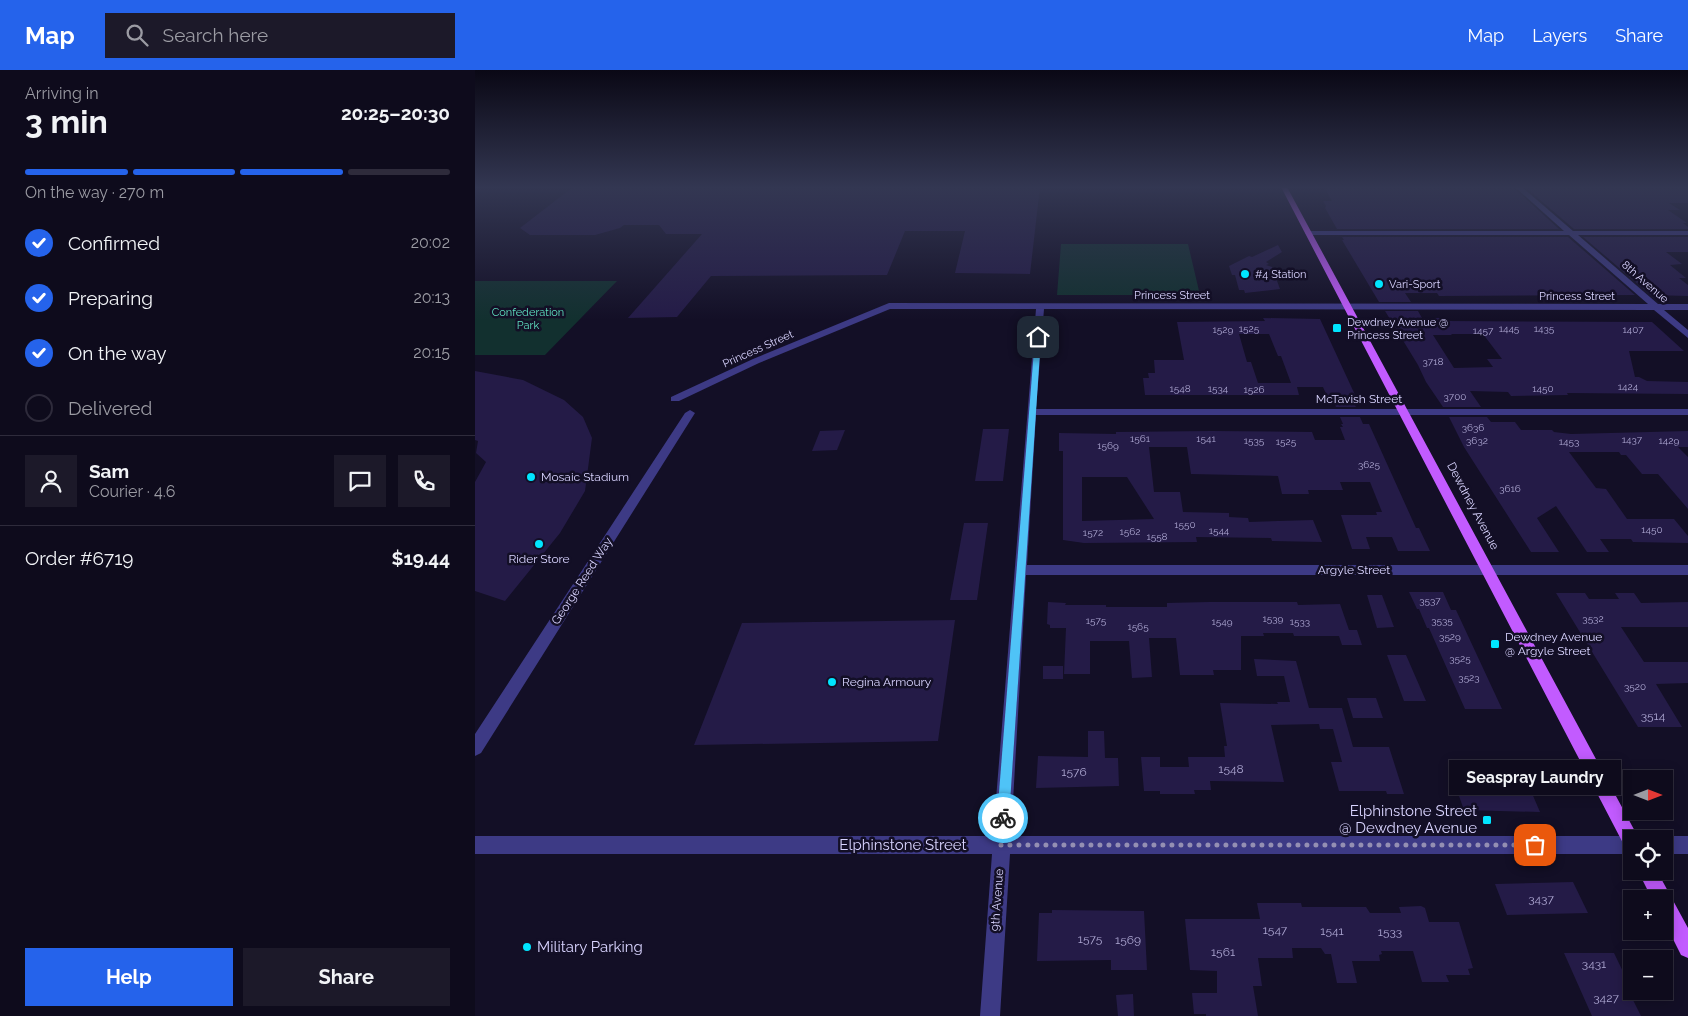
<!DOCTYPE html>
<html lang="en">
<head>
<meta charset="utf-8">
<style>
  :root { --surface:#0e0b1c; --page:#1c1929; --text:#f1f3f6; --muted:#9b9ba3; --line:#2e2b3b; --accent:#2563eb }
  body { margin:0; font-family:Raleway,sans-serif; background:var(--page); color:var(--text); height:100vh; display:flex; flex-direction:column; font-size:19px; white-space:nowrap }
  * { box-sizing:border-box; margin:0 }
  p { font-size:16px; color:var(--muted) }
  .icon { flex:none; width:28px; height:28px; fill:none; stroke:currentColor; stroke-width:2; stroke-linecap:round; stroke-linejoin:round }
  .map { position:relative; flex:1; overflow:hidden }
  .sheet { display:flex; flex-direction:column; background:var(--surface); width:475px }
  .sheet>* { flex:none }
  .needle { width:32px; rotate:90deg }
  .tools { position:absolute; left:1148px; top:700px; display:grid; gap:10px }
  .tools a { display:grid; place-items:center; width:50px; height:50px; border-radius:0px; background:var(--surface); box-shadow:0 2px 12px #0003,0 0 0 1px var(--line); font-size:25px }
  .pin { position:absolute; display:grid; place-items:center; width:42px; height:42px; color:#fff; margin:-21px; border-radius:10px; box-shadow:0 2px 8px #0006 }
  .courier { position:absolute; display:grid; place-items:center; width:50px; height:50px; margin:-25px; border:4px solid #4fc3f7; border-radius:50%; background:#fff; color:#222; box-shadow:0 1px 6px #0007 }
  .bubble { position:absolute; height:35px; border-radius:0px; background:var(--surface); box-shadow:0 2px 12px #0003,0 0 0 1px var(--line); font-size:16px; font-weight:700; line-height:35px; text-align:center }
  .headline em { font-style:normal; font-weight:700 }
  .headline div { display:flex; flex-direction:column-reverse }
  .headline { display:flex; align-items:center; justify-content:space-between; height:85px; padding:0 25px }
  h1 { font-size:32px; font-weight:700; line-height:38px }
  .bar { display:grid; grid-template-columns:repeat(4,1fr); gap:8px 5px; align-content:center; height:60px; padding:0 25px }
  .bar i { height:6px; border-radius:4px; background:var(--line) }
  .bar .on { background:var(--accent) }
  .bar p { grid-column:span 4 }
  .line { display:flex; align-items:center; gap:12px; padding:0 25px; border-top:1px solid var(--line) }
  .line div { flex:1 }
  .round { display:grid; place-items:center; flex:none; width:52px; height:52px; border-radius:0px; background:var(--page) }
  ol { padding:0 25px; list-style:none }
  li { display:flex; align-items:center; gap:15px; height:55px }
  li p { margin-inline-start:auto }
  li .icon { padding:5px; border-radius:50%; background:var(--accent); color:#fff; stroke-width:4 }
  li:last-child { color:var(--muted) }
  li i { width:28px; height:28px; border:2px solid var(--line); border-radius:50% }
  .button { display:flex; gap:10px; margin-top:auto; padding:10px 25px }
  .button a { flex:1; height:58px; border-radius:0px; background:var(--accent); color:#fff; font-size:20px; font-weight:700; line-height:58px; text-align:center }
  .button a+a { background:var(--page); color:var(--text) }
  header { display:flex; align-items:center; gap:30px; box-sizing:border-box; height:70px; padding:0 25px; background:var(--accent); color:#fff }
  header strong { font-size:24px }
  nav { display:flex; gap:28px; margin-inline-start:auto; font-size:18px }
  .search { width:350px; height:45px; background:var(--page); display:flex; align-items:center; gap:12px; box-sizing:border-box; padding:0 18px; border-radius:0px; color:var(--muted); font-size:19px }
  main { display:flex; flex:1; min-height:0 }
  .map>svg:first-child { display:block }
  .green { fill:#12302f }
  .building { fill:#241b47; fill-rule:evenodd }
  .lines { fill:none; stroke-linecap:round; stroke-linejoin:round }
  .minor { fill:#3d3a85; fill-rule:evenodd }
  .major { fill:#c25bff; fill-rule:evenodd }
  .route { fill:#4fc3f7 }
  .done { stroke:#948fb3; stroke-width:5; stroke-dasharray:0 9 }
  .poi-dot { fill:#00e5ff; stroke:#130f26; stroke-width:2 }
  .labels { text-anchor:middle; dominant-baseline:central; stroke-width:5; stroke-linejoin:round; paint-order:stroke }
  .number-label { font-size:10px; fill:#aca6d1 }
  .far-poi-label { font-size:11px; fill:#d9d4ff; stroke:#130f26; text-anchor:start }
  .far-street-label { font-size:11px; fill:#d9d4ff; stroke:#130f26 }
  .far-park-label { font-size:11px; fill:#5fe0c0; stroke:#130f26 }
  .street-label { font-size:12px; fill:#d9d4ff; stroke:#130f26 }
  .poi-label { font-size:12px; fill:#d9d4ff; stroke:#130f26; text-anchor:start }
  .near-number-label { font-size:12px; fill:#aca6d1 }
  .near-poi-label { font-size:15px; fill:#d9d4ff; stroke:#130f26; text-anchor:end }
  .near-street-label { font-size:15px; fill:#d9d4ff; stroke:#130f26 }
</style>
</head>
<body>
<header>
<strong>Map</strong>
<div class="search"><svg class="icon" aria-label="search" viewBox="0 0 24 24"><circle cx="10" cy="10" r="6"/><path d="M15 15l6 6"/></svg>Search here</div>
<nav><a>Map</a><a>Layers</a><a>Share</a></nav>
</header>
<main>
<section class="sheet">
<div class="headline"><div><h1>3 min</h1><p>Arriving in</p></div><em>20:25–20:30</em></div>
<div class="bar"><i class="on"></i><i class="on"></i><i class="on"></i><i></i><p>On the way · 270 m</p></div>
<ol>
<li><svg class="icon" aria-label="check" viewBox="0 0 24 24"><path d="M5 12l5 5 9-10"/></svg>Confirmed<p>20:02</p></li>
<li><svg class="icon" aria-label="check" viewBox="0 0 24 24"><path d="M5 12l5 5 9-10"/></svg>Preparing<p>20:13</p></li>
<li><svg class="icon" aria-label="check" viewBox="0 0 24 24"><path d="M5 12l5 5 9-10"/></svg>On the way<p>20:15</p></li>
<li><i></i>Delivered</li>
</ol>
<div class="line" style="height:90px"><a class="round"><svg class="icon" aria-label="person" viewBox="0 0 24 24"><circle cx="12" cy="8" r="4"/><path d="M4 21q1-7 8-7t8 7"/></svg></a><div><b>Sam</b><p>Courier · 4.6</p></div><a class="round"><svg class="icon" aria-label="chat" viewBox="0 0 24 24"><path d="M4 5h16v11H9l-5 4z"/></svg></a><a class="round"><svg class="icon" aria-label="phone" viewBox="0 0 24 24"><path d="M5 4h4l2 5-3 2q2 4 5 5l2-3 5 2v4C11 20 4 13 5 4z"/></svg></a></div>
<div class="line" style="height:65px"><div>Order #6719</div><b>$19.44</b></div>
<div class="button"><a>Help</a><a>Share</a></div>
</section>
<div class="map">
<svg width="1213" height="946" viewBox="0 0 1213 946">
  <rect width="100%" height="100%" fill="#130f26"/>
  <path class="green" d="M586,174H713L725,225H582Z
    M0,211H142L70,285H0Z"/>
  <path class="building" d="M98,117H565L555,204L480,203L490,161H430L412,205L236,206L202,247L153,248L227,164H191L184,155H149L145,158L120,165H55L45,158Z
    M849,117H1038L1084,159H862L850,138L851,136L848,131H857Z
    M1050,117L1213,118V133H1194L1205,140H1193L1212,153H1208L1213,157V159H1099Z
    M867,167H1093L1160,225L964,226L962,223H930L936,232H904L867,170H869Z
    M1108,167H1213V182H1191L1207,194L1195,195L1211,208H1204L1213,215V226L1176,225Z
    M803,175L807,182L791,192L794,194L791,195L797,197L805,219L770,223L769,220H764L760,205H757L754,196L774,186L777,187Z
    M910,241H943L947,248H969L971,251L1177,252L1209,281H1154L1160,307H1164L1172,311L1213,312V324L1092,323L1093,325L1036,326L1033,322L995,321L1006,337H968L951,312L943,295ZM976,264H1008L1027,289H1012L1018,297L979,298L958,265H977Z
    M788,248L845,249L881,327H876L881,337H861L856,326H852L848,317H822L824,325H670L668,308H674L673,303H680L679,290H709L702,252L790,251ZM764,264H794L803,286H806L816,313H783L776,292H772Z
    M0,301L48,310L89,330L108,347L117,368L110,421L85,463L30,531L0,521V412L11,392L1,383L3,371L0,370Z
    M865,347H885L888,354H894L941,458H944L955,481H923L917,467H891L895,479H877L866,445H902L901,442H907L895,412H865L868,420H833L834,424H807L803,406L716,404L712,377H674L679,422H705L708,442L754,443V447L773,448L774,452L838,450L847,472L797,471L796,468L721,467L722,472L609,473L588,470V381H584V363L641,364V362L736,361L837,362L840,370H870L865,357H868L866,354H868ZM625,407H652L679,449L607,451V407Z
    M974,347H1012L1016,352H1040L1046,360H1077L1079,362L1096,364L1213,361V377H1203L1213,387V439L1183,404H1167L1151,385H1146L1144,382H1094L1121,418L1131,419L1152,449H1199L1213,466V473L1158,472L1156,469H1125L1134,482H1112L1081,436L1062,448L1084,482H1056L989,377Z
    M508,359H534L528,411H500Z
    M370,360L362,380L337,381L345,361Z
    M489,453H513L502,530H475Z
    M934,522H968L976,540H981L1027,639H990L954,558H952L944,539H942Z
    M1081,523H1110L1114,529H1144L1140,523H1159L1166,533L1213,532V557H1146L1169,592H1213V613L1181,614L1207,657H1163Z
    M892,525H907L919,557L902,558Z
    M573,532L591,533L590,535H631V537H692V533L734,532H822L823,535L865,534L874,560H882L887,575H867L864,566H819L818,563H788L789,566H766V600H738L739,605H705L701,568H674L677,607L657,608L654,571H615V604H589L591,558H575V555L572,554Z
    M480,550L463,671L219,675L267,553Z
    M912,585H931L951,631H929Z
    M779,589L821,591L834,638H867L878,677H914L929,724H912L911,721H864L856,692H867L858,659H845L844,654L796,655L809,712L735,711L736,720H719L720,724H685V721H669L666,687H685V697H714L713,687H750L749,676H752L745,633L803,634L802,632H815L809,606H782Z
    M568,596H588V609H568Z
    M872,628H901L908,648H878Z
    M613,661H629L630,688H643L644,716L561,718L563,686L613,687Z
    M979,712L1053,714L1065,742L989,740Z
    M1098,812L1113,843L1032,845L1020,814Z
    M782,833H826L827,837H891L895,843H926L924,837L946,836L950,838L954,852H984L998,898L993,899L995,905H971L974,912H947L938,881H906L907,884L904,885L905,891H877L882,913H862L856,884H850L846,878H817L818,888H783L787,916H778L783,946H731V944H719L717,923H742V901L715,900L710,849H785Z
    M577,840L669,841L672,900H636V890L562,891L564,843H577Z
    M1089,883H1139L1155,916H1151L1166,946H1117Z
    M658,924L659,946H643L641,925Z"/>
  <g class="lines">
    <path class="minor" d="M1040,117H1047L1098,161H1213V165H1103L1183,234H1213V240H1189L1213,260V268L1179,240L569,239L561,339H1213V345H561L552,495H1213V505H551L536,766H1156L1162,769H1156V784H535L525,946H505L517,784H0V766H518L561,239H415L284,293L204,331H196V327L278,289L414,233L1173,234L1094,165H834L830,163L834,161H1089Z
      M215,340L220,343L6,683L0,686V664L210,343Z
      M1189,766H1213V784H1189V769H1183Z"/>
    <path class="major" d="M806,117H812L1162,765L1164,769H1156V780L1150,777Z
      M1163,801H1182L1213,858V888L1206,885L1189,851V829H1177Z"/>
  </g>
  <linearGradient id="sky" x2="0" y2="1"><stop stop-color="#0a0815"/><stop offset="0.47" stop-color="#333752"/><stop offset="1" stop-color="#333752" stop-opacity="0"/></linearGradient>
  <rect width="1213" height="250" fill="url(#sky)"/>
  <path class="route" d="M563,265L566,267L534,748L532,751L528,753L524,751L522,748L560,267Z"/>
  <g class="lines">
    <path class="done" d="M528,748L526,775H1060"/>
  </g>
  <g class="poi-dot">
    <circle cx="770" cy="204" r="5"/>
    <circle cx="904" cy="214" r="5"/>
    <rect x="857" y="253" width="10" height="10" rx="2.5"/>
    <circle cx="56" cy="407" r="5"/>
    <circle cx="64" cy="474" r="5"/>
    <rect x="1015" y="569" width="10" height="10" rx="2.5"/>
    <circle cx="357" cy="612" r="5"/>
    <rect x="1007" y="745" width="10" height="10" rx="2.5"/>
    <circle cx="52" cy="877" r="5"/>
  </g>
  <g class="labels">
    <g class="number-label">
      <text x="774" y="258">1525</text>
      <text x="1034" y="258">1445</text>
      <text x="1069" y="258">1435</text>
      <text x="748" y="259">1529</text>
      <text x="1158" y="259">1407</text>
      <text x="1008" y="260">1457</text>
      <text x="958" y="291">3718</text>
      <text x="1153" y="316">1424</text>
      <text x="705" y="318">1548</text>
      <text x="743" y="318">1534</text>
      <text x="1068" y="318">1450</text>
      <text x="779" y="319">1526</text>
      <text x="980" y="326">3700</text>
      <text x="998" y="357">3636</text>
      <text x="665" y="368">1561</text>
      <text x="731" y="368">1541</text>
      <text x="1157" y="369">1437</text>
      <text x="779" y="370">1535</text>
      <text x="1002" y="370">3632</text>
      <text x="1194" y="370">1429</text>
      <text x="811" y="371">1525</text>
      <text x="1094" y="371">1453</text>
      <text x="633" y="375">1569</text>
      <text x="894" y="394">3625</text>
      <text x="1035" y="418">3616</text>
      <text x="710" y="454">1550</text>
      <text x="1177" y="459">1450</text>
      <text x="744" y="460">1544</text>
      <text x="655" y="461">1562</text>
      <text x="618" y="462">1572</text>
      <text x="682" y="466">1558</text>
      <text x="955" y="530">3537</text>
      <text x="798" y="548">1539</text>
      <text x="1118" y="548">3532</text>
      <text x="621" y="550">1575</text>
      <text x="967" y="550">3535</text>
      <text x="747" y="551">1549</text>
      <text x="825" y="551">1533</text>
      <text x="663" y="556">1565</text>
      <text x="975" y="566">3529</text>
      <text x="985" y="588">3525</text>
      <text x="994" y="607">3523</text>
      <text x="1160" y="616">3520</text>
    </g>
    <g class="far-poi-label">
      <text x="780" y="204">#4 Station</text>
      <text x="914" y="214">Vari-Sport</text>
      <text x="872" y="252">Dewdney Avenue @<tspan x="872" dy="13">Princess Street</tspan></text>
    </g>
    <g class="far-street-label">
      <text transform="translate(1170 212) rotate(41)">8th Avenue</text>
      <text x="697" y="225">Princess Street</text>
      <text x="1102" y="226">Princess Street</text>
      <text transform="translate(283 279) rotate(-24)">Princess Street</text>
    </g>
    <g class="far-park-label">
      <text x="53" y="242">Confederation<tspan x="53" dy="13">Park</tspan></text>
    </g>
    <g class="street-label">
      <text x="884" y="329">McTavish Street</text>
      <text transform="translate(998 436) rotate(62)">Dewdney Avenue</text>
      <text x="879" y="500">Argyle Street</text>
      <text transform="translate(107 511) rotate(-57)">George Reed Way</text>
      <text transform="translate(522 830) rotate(-86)">9th Avenue</text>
    </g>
    <g class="poi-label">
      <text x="66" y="407">Mosaic Stadium</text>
      <text x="64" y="489" text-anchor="middle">Rider Store</text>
      <text x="1030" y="567">Dewdney Avenue<tspan x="1030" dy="14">@ Argyle Street</tspan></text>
      <text x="367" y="612">Regina Armoury</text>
    </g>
    <g class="near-number-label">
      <text x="1178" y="646">3514</text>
      <text x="756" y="699">1548</text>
      <text x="599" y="702">1576</text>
      <text x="1066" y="829">3437</text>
      <text x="800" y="860">1547</text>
      <text x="857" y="861">1541</text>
      <text x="915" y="862">1533</text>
      <text x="615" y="869">1575</text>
      <text x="653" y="870">1569</text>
      <text x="748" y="882">1561</text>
      <text x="1119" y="894">3431</text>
      <text x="1131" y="928">3427</text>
    </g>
    <g class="near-poi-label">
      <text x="1002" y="741">Elphinstone Street<tspan x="1002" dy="17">@ Dewdney Avenue</tspan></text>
      <text x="62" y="877" text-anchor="start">Military Parking</text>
    </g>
    <g class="near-street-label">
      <text x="428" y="775">Elphinstone Street</text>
    </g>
  </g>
</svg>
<div class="tools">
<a><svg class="needle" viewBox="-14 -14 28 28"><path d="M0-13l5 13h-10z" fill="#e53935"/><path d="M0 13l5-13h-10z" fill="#9b9ba3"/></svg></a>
<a><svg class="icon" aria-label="locate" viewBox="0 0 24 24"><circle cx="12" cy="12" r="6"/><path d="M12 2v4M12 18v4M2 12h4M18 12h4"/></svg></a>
<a>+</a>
<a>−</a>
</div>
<div class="pin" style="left:1060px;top:775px;background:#ea580c"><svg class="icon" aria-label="bag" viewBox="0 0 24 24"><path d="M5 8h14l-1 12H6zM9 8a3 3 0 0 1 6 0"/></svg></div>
<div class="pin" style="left:563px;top:267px;background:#1f2937"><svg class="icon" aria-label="home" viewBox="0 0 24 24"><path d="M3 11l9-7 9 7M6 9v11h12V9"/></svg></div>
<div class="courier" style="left:528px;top:748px"><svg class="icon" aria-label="bike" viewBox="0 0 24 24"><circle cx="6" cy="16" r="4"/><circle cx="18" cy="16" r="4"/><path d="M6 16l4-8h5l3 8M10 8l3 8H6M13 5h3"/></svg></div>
<div class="bubble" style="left:974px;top:690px;width:172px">Seaspray Laundry</div>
</div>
</main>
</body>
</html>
